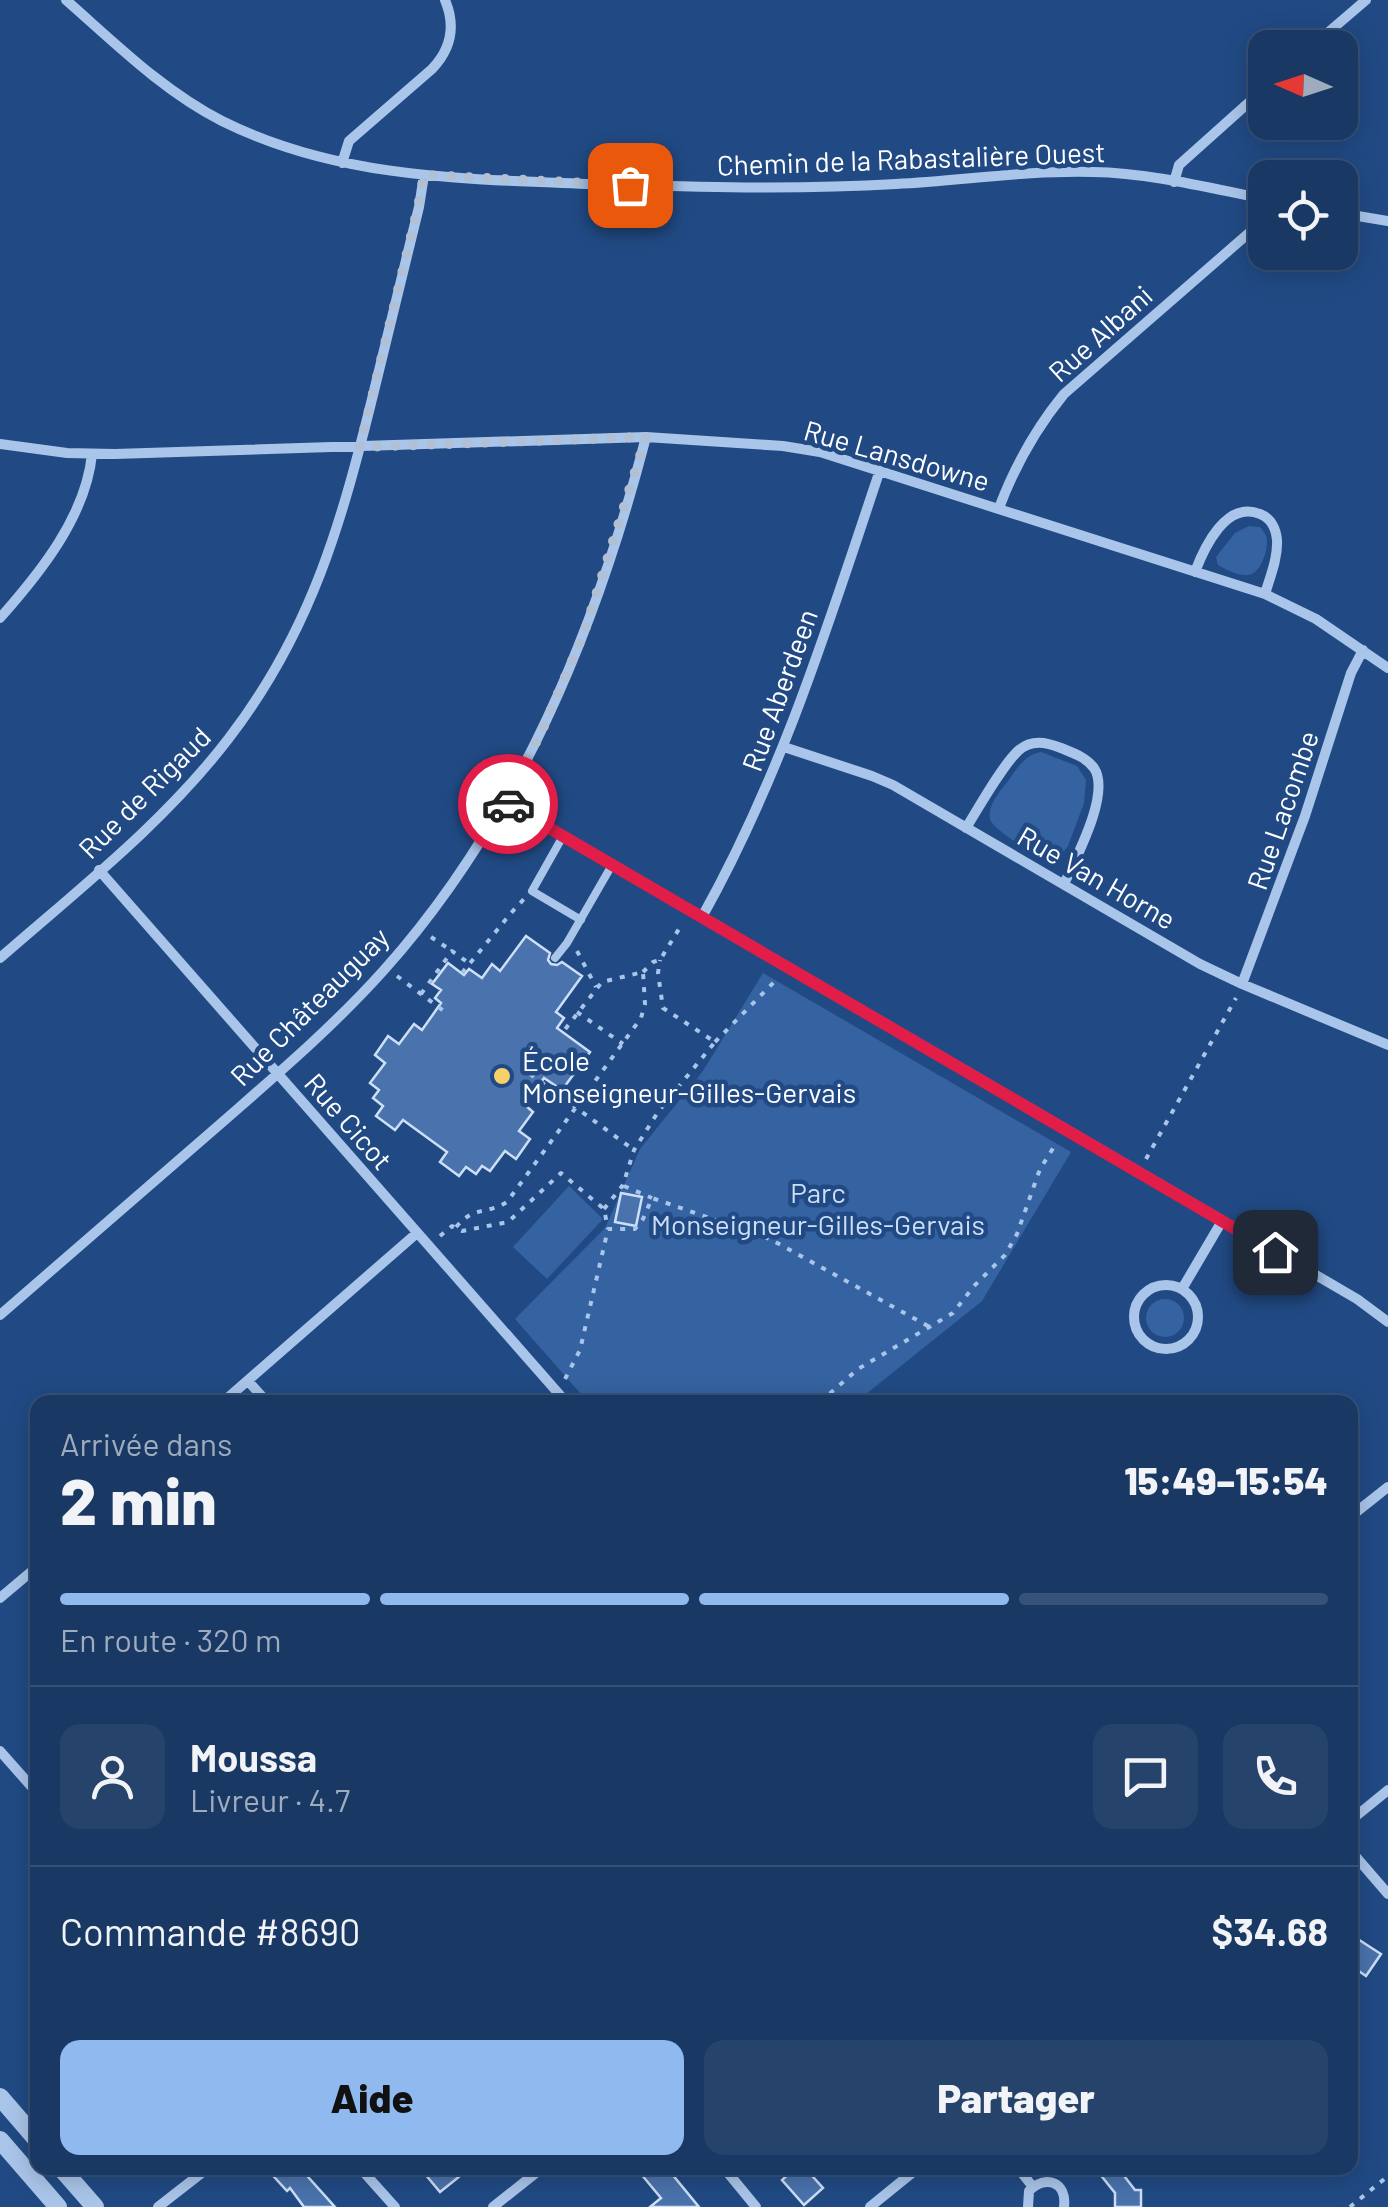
<!DOCTYPE html>
<html lang="fr">
<head>
<meta charset="utf-8">
<style>
  :root { --surface:#193863; --page:#26436c; --text:#f1f3f6; --muted:#9facbe; --line:#375278; --accent:#90b9f0 }
  body { margin:0; font-family:Barlow,sans-serif; background:var(--page); color:var(--text); height:100vh; display:flex; flex-direction:column; font-size:38px; white-space:nowrap }
  * { box-sizing:border-box; margin:0 }
  p { font-size:32px; color:var(--muted) }
  .icon { flex:none; width:55px; height:55px; fill:none; stroke:currentColor; stroke-width:2; stroke-linecap:round; stroke-linejoin:round }
  .map { position:relative; flex:1; overflow:hidden }
  .sheet { position:absolute; left:30px; top:1395px; width:1328px; height:780px; display:flex; flex-direction:column; background:var(--surface); border-radius:20px; box-shadow:0 5px 25px #0003,0 0 0 2px var(--line) }
  .sheet>* { flex:none }
  .needle { width:65px; rotate:273deg }
  .fabs { position:absolute; left:1248px; top:30px; display:grid; gap:20px }
  .fabs a { display:grid; place-items:center; width:110px; height:110px; border-radius:20px; background:var(--surface); box-shadow:0 5px 25px #0003,0 0 0 2px var(--line); font-size:50px }
  .pin { position:absolute; display:grid; place-items:center; width:85px; height:85px; color:#fff; margin:-42px; border-radius:20px; box-shadow:0 5px 15px #0006 }
  .courier { position:absolute; display:grid; place-items:center; width:100px; height:100px; margin:-50px; border:8px solid #e11d48; border-radius:50%; background:#fff; color:#222; box-shadow:0 2px 12px #0007 }
  .summary em { font-style:normal; font-weight:800 }
  .summary div { display:flex; flex-direction:column-reverse }
  .summary { display:flex; align-items:center; justify-content:space-between; height:170px; padding:0 30px }
  h1 { font-size:65px; font-weight:800; line-height:75px }
  .bar { display:grid; grid-template-columns:repeat(4,1fr); gap:15px 10px; align-content:center; height:120px; padding:0 30px }
  .bar i { height:12px; border-radius:8px; background:var(--line) }
  .bar .active { background:var(--accent) }
  .bar p { grid-column:span 4 }
  .line { display:flex; align-items:center; gap:25px; padding:0 30px; border-top:2px solid var(--line) }
  .line div { flex:1 }
  .round { display:grid; place-items:center; flex:none; width:105px; height:105px; border-radius:20px; background:var(--page) }
  .primary-button { display:flex; gap:20px; margin-top:auto; padding:20px 30px }
  .primary-button a { flex:1; height:115px; border-radius:20px; background:var(--accent); color:#111; font-size:40px; font-weight:800; line-height:115px; text-align:center }
  .primary-button a+a { background:var(--page); color:var(--text) }
  .map>svg:first-child { display:block }
  .green { fill:#3563a1 }
  .building { fill:#4a73ad; stroke:#cddff7; stroke-width:2.5 }
  .lines { fill:none; stroke-linecap:round; stroke-linejoin:round }
  .path { stroke:#a9c5e9; stroke-width:4; stroke-dasharray:5 8; stroke-linecap:butt }
  .service { stroke:#a9c5e9; stroke-width:8 }
  .minor { stroke:#a9c5e9; stroke-width:10 }
  .tertiary { stroke:#a9c5e9; stroke-width:18 }
  .done { stroke:#b1c0d4; stroke-width:10; stroke-dasharray:0 18 }
  .route { stroke:#e11d48; stroke-width:12 }
  .poi-dot { fill:#f6d16a; stroke:#214a84; stroke-width:4 }
  .labels { text-anchor:middle; dominant-baseline:central; stroke-width:9; stroke-linejoin:round; paint-order:stroke }
  .street-label { font-size:28px; fill:#fff; stroke:#214a84 }
  .poi-label { font-size:28px; fill:#fff; stroke:#214a84; text-anchor:start }
  .park-label { font-size:28px; fill:#cddff7; stroke:#214a84 }
</style>
</head>
<body>
<div class="map">
<svg width="1388" height="2207" viewBox="0 0 1388 2207">
  <rect width="100%" height="100%" fill="#214a84"/>
  <path class="green" d="M1249,526L1260,527C1264,533 1267,534 1267,542C1267,553 1260,574 1248,575C1239,576 1226,570 1218,565L1216,557L1235,533Z
    M1041,752L1077,766L1086,780L1084,803L1068,846C1063,853 1058,858 1049,858C1038,858 992,829 990,819C987,804 1003,788 1011,777C1019,765 1026,755 1041,752Z
    M763,973L1071,1152L982,1301L856,1402H588L515,1319L605,1228L640,1149L703,1071Z
    M569,1186L603,1219L547,1279L513,1247Z
    M1146 1318a19 19 0 1 1 38 0a19 19 0 1 1-38 0Z"/>
  <path class="building" d="M526,936L550,953L548,960L551,964L557,965L562,962L582,976L556,1012L564,1018L557,1028L590,1052L562,1090L544,1078L525,1105L533,1112L519,1131L530,1139L516,1159L505,1151L490,1171L482,1166L476,1174L466,1167L459,1176L440,1162L447,1152L403,1120L395,1130L376,1116L383,1106L373,1098L379,1090L370,1083L385,1063L375,1055L388,1036L399,1044L414,1024L422,1030L441,1003L435,998L441,990L432,984L448,963L464,975L469,969L482,978L492,964L500,971Z
    M621,1193L642,1197L636,1226L615,1222Z
    M1350,1934L1381,1954L1366,1976L1350,1965Z
    M266,2168H300L335,2207H304L290,2188L287,2191Z
    M420,2168H470L440,2192Z
    M636,2168H667L699,2207H650L661,2198Z
    M795,2168H805L823,2188L804,2205L782,2180Z
    M1095,2168H1118L1135,2190H1141V2207H1115V2193Z"/>
  <g class="lines">
    <path class="path" d="M431,937L452,951
      M577,951L596,987
      M643,972L653,962L660,960L682,924
      M462,973L511,913L525,898
      M397,976L449,1015
      M421,994L452,951L470,964
      M577,1012L623,1044
      M715,1042L777,979
      M530,1074L634,1150
      M1146,1159L1236,998
      M624,1186L652,1198
      M604,1209L623,1185L634,1150L658,1112L715,1042L663,1008L658,973L660,960
      M456,1227C475,1205 487,1215 507,1202L641,1018L645,1004L643,972L602,982L563,1032
      M440,1236L452,1226L462,1231L508,1222L561,1173L604,1209L608,1229
      M565,1379L580,1350L608,1229H635L643,1219L652,1198L770,1239L928,1326
      M820,1402L858,1369L953,1313L974,1286L1005,1255L1017,1234L1040,1169L1057,1142
      M1350,2207L1388,2176"/>
    <path class="service" d="M563,836L532,891L581,920
      M555,958L567,943L612,865"/>
    <path class="minor" d="M66,0C115,43 163,91 222,121C339,179 465,179 592,184C694,187 795,190 896,184C961,181 1027,170 1093,172C1151,173 1209,188 1265,199
      M1310,48L1366,0
      M342,163L349,141L432,69C451,49 456,26 445,0
      M1174,182L1179,165L1265,88
      M1340,213L1388,221
      M0,444L67,453L115,454L646,437L783,446L820,452L1265,594L1316,619L1388,668
      M999,508C1014,468 1037,427 1064,394L1265,219
      M1195,572C1204,548 1226,500 1260,514C1271,518 1276,529 1277,540C1278,558 1270,577 1265,594
      M0,618C40,573 86,516 92,454
      M784,747L872,776L893,785L1200,964L1242,984L1388,1045
      M505,802L1357,1299L1388,1322
      M966,828C979,807 1002,766 1018,751C1031,739 1046,742 1061,748C1073,753 1086,757 1094,768C1111,793 1076,858 1064,884
      M99,870L566,1402
      M702,917C782,774 828,625 880,470
      M0,958C79,889 165,822 229,738C312,630 342,521 374,391C389,330 404,268 419,207L424,175
      M1242,984L1305,816L1351,673L1363,650
      M1134 1317a32 32 0 1 1 64 0a32 32 0 1 1-64 0Z
      M1182,1289L1222,1221
      M0,1315C73,1252 145,1189 218,1126C275,1076 333,1027 384,970C518,820 596,630 646,437
      M248,1381L267,1402
      M223,1402L417,1233
      M1350,1517L1388,1487
      M0,1598L38,1566
      M0,1751L38,1794
      M1350,1821L1388,1790
      M1350,1850L1388,1894
      M360,2168L395,2207
      M724,2168L756,2207
      M1018,2168L1033,2187
      M158,2207L208,2168
      M493,2207L542,2168
      M870,2207L918,2168
      M1028,2207L1029,2191C1046,2174 1067,2182 1064,2207"/>
    <path class="tertiary" d="M0,2097L38,2141
      M0,2140L58,2207
      M61,2168L95,2207"/>
  </g>
  <g class="lines">
    <path class="done" d="M508,804L504,802L541,733L584,633L646,437L360,447L418,207L424,175L630,185"/>
    <path class="route" d="M508,804L1275,1252"/>
  </g>
  <circle class="poi-dot" cx="502" cy="1076" r="10"/>
  <g class="labels">
    <g class="street-label">
      <text transform="translate(911 158) rotate(-2)">Chemin de la Rabastalière Ouest</text>
      <text transform="translate(1100 333) rotate(-42)">Rue Albani</text>
      <text transform="translate(897 455) rotate(16)">Rue Lansdowne</text>
      <text transform="translate(779 690) rotate(-70)">Rue Aberdeen</text>
      <text transform="translate(144 792) rotate(-45)">Rue de Rigaud</text>
      <text transform="translate(1282 810) rotate(-71)">Rue Lacombe</text>
      <text transform="translate(1097 877) rotate(30)">Rue Van Horne</text>
      <text transform="translate(309 1006) rotate(-45)">Rue Châteauguay</text>
      <text transform="translate(349 1121) rotate(49)">Rue Cicot</text>
    </g>
    <g class="poi-label">
      <text x="522" y="1060">École<tspan x="522" dy="32">Monseigneur-Gilles-Gervais</tspan></text>
    </g>
    <g class="park-label">
      <text x="818" y="1192">Parc<tspan x="818" dy="32">Monseigneur-Gilles-Gervais</tspan></text>
    </g>
  </g>
</svg>
<div class="fabs">
<a><svg class="needle" viewBox="-14 -14 28 28"><path d="M0-13l5 13h-10z" fill="#e53935"/><path d="M0 13l5-13h-10z" fill="#9facbe"/></svg></a>
<a><svg class="icon" aria-label="locate" viewBox="0 0 24 24"><circle cx="12" cy="12" r="6"/><path d="M12 2v4M12 18v4M2 12h4M18 12h4"/></svg></a>
</div>
<div class="pin" style="left:630px;top:185px;background:#ea580c"><svg class="icon" aria-label="bag" viewBox="0 0 24 24"><path d="M5 8h14l-1 12H6zM9 8a3 3 0 0 1 6 0"/></svg></div>
<div class="pin" style="left:1275px;top:1252px;background:#1f2937"><svg class="icon" aria-label="home" viewBox="0 0 24 24"><path d="M3 11l9-7 9 7M6 9v11h12V9"/></svg></div>
<div class="courier" style="left:508px;top:804px"><svg class="icon" aria-label="car" viewBox="0 0 24 24"><path d="M5 17H2v-5l4-1 3-4h7l3 4 3 1v5h-3M9 17h6M6 11h13"/><circle cx="7" cy="17" r="2"/><circle cx="17" cy="17" r="2"/></svg></div>
<section class="sheet">
<div class="summary"><div><h1>2 min</h1><p>Arrivée dans</p></div><em>15:49–15:54</em></div>
<div class="bar"><i class="active"></i><i class="active"></i><i class="active"></i><i></i><p>En route · 320 m</p></div>
<div class="line" style="height:180px"><a class="round"><svg class="icon" aria-label="person" viewBox="0 0 24 24"><circle cx="12" cy="8" r="4"/><path d="M4 21q1-7 8-7t8 7"/></svg></a><div><b>Moussa</b><p>Livreur · 4.7</p></div><a class="round"><svg class="icon" aria-label="chat" viewBox="0 0 24 24"><path d="M4 5h16v11H9l-5 4z"/></svg></a><a class="round"><svg class="icon" aria-label="phone" viewBox="0 0 24 24"><path d="M5 4h4l2 5-3 2q2 4 5 5l2-3 5 2v4C11 20 4 13 5 4z"/></svg></a></div>
<div class="line" style="height:130px"><div>Commande #8690</div><b>$34.68</b></div>
<div class="primary-button"><a>Aide</a><a>Partager</a></div>
</section>
</div>
</body>
</html>
